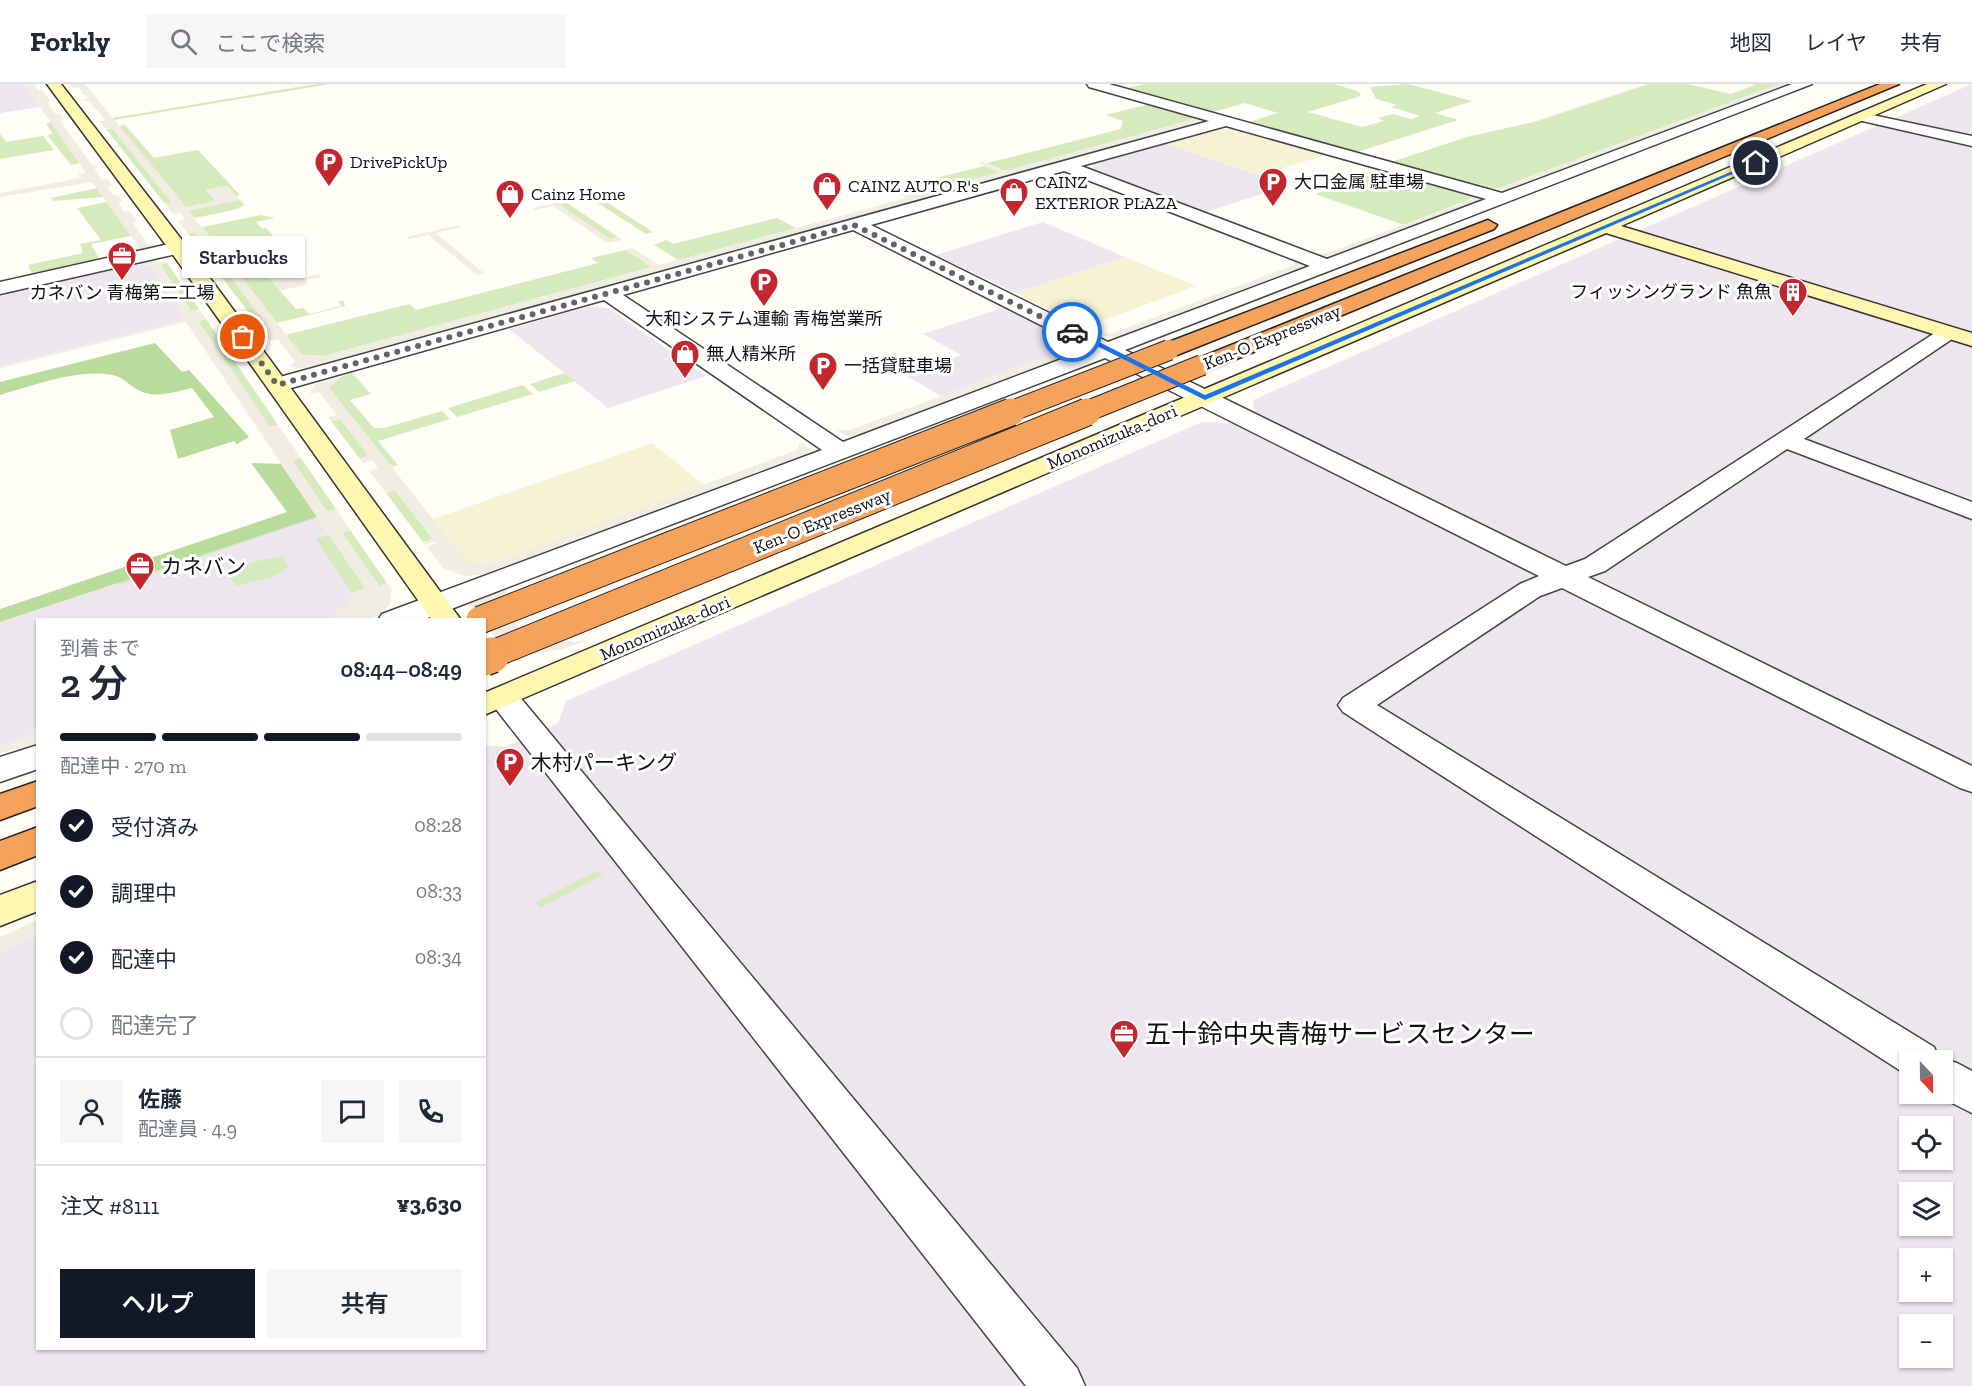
<!DOCTYPE html>
<html lang="ja">
<head>
<meta charset="utf-8">
<style>
  :root { --surface:#fff; --page:#f6f6f7; --text:#1f2937; --muted:#747a83; --line:#e0e1e3; --accent:#111827 }
  body { margin:0; font-family:"Zilla Slab","Noto Sans JP",serif; background:var(--page); color:var(--text); height:100vh; display:flex; flex-direction:column; font-size:22px; white-space:nowrap }
  * { box-sizing:border-box; margin:0 }
  p { font-size:20px; color:var(--muted) }
  .icon { flex:none; width:33px; height:33px; fill:none; stroke:currentColor; stroke-width:2; stroke-linecap:round; stroke-linejoin:round }
  .map { position:relative; flex:1; overflow:hidden }
  .details { position:absolute; left:36px; top:534px; width:450px; height:732px; display:flex; flex-direction:column; background:var(--surface); border-radius:0px; box-shadow:0 2px 4px #0004 }
  .details>* { flex:none }
  .needle { width:39px; rotate:158deg }
  .tools { position:absolute; left:1899px; top:966px; display:grid; gap:12px }
  .tools a { display:grid; place-items:center; width:54px; height:54px; border-radius:0px; background:var(--surface); box-shadow:0 2px 4px #0004; font-size:30px }
  .pin { position:absolute; display:grid; place-items:center; width:51px; height:51px; color:#fff; margin:-26px; border:3px solid #fff; border-radius:50%; box-shadow:0 2px 6px #0007 }
  .courier { position:absolute; display:grid; place-items:center; width:60px; height:60px; margin:-30px; border:4px solid #1a73e8; border-radius:50%; background:#fff; color:#222; box-shadow:0 2px 8px #0007 }
  .bubble { position:absolute; height:42px; border-radius:0px; background:var(--surface); box-shadow:0 2px 4px #0004; font-size:20px; font-weight:600; line-height:42px; text-align:center }
  .headline em { font-style:normal; font-weight:600 }
  .headline div { display:flex; flex-direction:column-reverse }
  .headline { display:flex; align-items:center; justify-content:space-between; height:102px; padding:0 24px }
  h1 { font-size:39px; font-weight:600; line-height:45px }
  .bar { display:grid; grid-template-columns:repeat(4,1fr); gap:9px 6px; align-content:center; height:72px; padding:0 24px }
  .bar i { height:8px; border-radius:4px; background:var(--line) }
  .bar .current { background:var(--accent) }
  .bar p { grid-column:span 4 }
  .line { display:flex; align-items:center; gap:15px; padding:0 24px; border-top:2px solid var(--line) }
  .line div { flex:1 }
  .round { display:grid; place-items:center; flex:none; width:63px; height:63px; border-radius:0px; background:var(--page) }
  ol { padding:0 24px; list-style:none }
  li { display:flex; align-items:center; gap:18px; height:66px }
  li p { margin-inline-start:auto }
  li .icon { padding:6px; border-radius:50%; background:var(--accent); color:#fff; stroke-width:4 }
  li:last-child { color:var(--muted) }
  li i { width:33px; height:33px; border:3px solid var(--line); border-radius:50% }
  .cta { display:flex; gap:12px; margin-top:auto; padding:12px 24px }
  .cta a { flex:1; height:69px; border-radius:0px; background:var(--accent); color:#fff; font-size:24px; font-weight:600; line-height:69px; text-align:center }
  .cta a+a { background:var(--page); color:var(--text) }
  header { display:flex; align-items:center; gap:36px; box-sizing:border-box; height:84px; padding:0 30px; background:var(--surface); border-bottom:2px solid var(--line) }
  header strong { font-size:28px }
  nav { display:flex; gap:33px; margin-inline-start:auto; font-size:21px }
  .search { width:420px; height:54px; background:var(--page); display:flex; align-items:center; gap:15px; box-sizing:border-box; padding:0 21px; border-radius:0px; color:var(--muted); font-size:22px }
  .map>svg:first-child { display:block }
  .industrial { fill:#eee6ef; fill-rule:evenodd }
  .farmland { fill:#f6f3d4 }
  .green { fill:#d5ebbd }
  .forest { fill:#b9dc9c }
  .plaza { fill:#f1ede2 }
  .lines { fill:none; stroke-linecap:round; stroke-linejoin:round }
  .street-casing { stroke:#444; stroke-width:3 }
  .secondary-casing { stroke:#333; stroke-width:3 }
  .highway-casing { stroke:#222; stroke-width:3 }
  .street { fill:#fff; fill-rule:evenodd }
  .secondary { fill:#fff6b0; fill-rule:evenodd }
  .highway { fill:#f5a25d; fill-rule:evenodd }
  .highway-bridge-far2-casing { stroke:#222; stroke-width:22; stroke-linecap:butt }
  .highway-bridge-far1-casing { stroke:#222; stroke-width:29; stroke-linecap:butt }
  .highway-bridge-casing { stroke:#222; stroke-width:38; stroke-linecap:butt }
  .highway-bridge-far2 { stroke:#f5a25d; stroke-width:20 }
  .highway-bridge-far1 { stroke:#f5a25d; stroke-width:27 }
  .highway-bridge { stroke:#f5a25d; stroke-width:35 }
  .route { fill:#1a73e8 }
  .done { stroke:#646461; stroke-width:6; stroke-dasharray:0 10.8 }
  .labels { text-anchor:middle; dominant-baseline:central; stroke-width:6; stroke-linejoin:round; paint-order:stroke }
  .far-poi-label { font-size:18px; fill:#111; stroke:#fff; text-anchor:start }
  .far-street-label { font-size:18px; fill:#111; stroke:#fff }
  .poi-label { font-size:21px; fill:#111; stroke:#fff; text-anchor:start }
  .near-poi-label { font-size:26px; fill:#111; stroke:#fff; text-anchor:start }
</style>
</head>
<body>
<header>
<strong>Forkly</strong>
<div class="search"><svg class="icon" aria-label="search" viewBox="0 0 24 24"><circle cx="10" cy="10" r="6"/><path d="M15 15l6 6"/></svg>ここで検索</div>
<nav><a>地図</a><a>レイヤ</a><a>共有</a></nav>
</header>
<div class="map">
<svg width="1972" height="1302" viewBox="0 0 1972 1302">
  <rect width="100%" height="100%" fill="#fffdf5"/>
  <path class="industrial" d="M0,0H24L40,23L0,29Z
    M1972,0V1302H0V868L37,851L38,1264H484L485,661L505,663L558,639L566,617L1202,338L1231,339L1254,327L1253,316ZM1910,976H1942V1010H1910ZM1910,1042H1942V1076H1910ZM1910,1108H1942V1142H1910ZM1910,1174H1942V1208H1910ZM1910,1240H1942V1274H1910Z
    M1167,60L1289,101L1206,128L1093,86L1094,80Z
    M1043,138L1125,173L1016,209L936,171Z
    M132,181H151L186,236L0,282V210Z
    M587,223L608,224L706,292L608,324L509,245Z
    M1002,224L1072,258L1070,264L941,312L905,291L961,271L923,250Z
    M317,433L371,512L341,535L38,536L37,648L0,662V538Z"/>
  <path class="farmland" d="M1221,45H1238L1328,70L1261,91L1167,60Z
    M1125,173L1196,202L1085,243L1016,209Z
    M652,359L704,401L493,479L466,478L433,435Z"/>
  <path class="green" d="M316,0H330L114,36L112,34Z
    M1144,0H1335L1359,8L1361,12L1308,28L1362,43L1384,37L1378,34L1393,30L1411,35L1420,32L1391,23L1397,21L1376,15L1370,3L1408,0L1472,17L1435,29L1458,36L1357,68L1249,38L1278,29L1245,19L1213,28L1127,4Z
    M1648,0H1687L1731,10L1755,1L1752,0H1779L1499,104H1488L1391,78L1467,53L1534,38Z
    M1150,20L1191,32L1192,36L1005,87L987,79L1121,45L1123,37L1105,31Z
    M51,38L80,79L71,81L47,51L53,50L46,40Z
    M125,41L154,74L198,66L240,111L236,112L227,102L206,106L216,117L186,123L119,42Z
    M112,44L172,119L165,120L106,45Z
    M0,50L6,58L43,52L54,66L0,75Z
    M984,82L1000,88L914,112L888,100L895,98L904,102Z
    M1385,86L1471,111L1473,114L1404,141L1315,110Z
    M97,104L103,113L54,117L51,114Z
    M597,112L653,148L646,150L590,114Z
    M240,116L244,121L238,125L195,134L188,126Z
    M107,118L131,152L91,160L100,176L33,191L28,181L83,169L80,160L101,156L77,124Z
    M567,119L618,153L610,155L559,121Z
    M261,131L275,134L256,138L263,145L266,144L292,172L285,174L290,179L281,181L285,186L268,193L296,225L303,224L310,230L341,222L338,218L343,216L345,222L277,239L202,143Z
    M777,134L796,144L678,176L654,161L666,156L673,160Z
    M195,148L205,159L266,240L259,242L188,149Z
    M626,166L652,183L324,272L302,271L286,251L410,220L416,226L427,223L598,179L591,174Z
    M167,179L199,225L191,227L160,180Z
    M206,235L278,341L270,343L198,237Z
    M352,289L371,310L350,316L374,344H384L442,327L450,335L378,357L398,381L392,383L328,303L341,293Z
    M564,289L575,297L539,308L530,300Z
    M523,301L533,310L457,333L448,324Z
    M340,335L369,372L360,375L331,337Z
    M301,374L336,425L327,428L292,376Z
    M395,406L433,455L423,458L386,409Z
    M317,433L119,501L118,499Z
    M350,446L387,499L379,502L342,449Z
    M329,451L365,504L352,509L316,455Z
    M282,472L289,483L273,493L236,502L229,490L253,478Z
    M596,787L603,791L540,824L536,818Z"/>
  <path class="forest" d="M155,259L182,288L189,286L249,353L237,360L234,357L178,375L170,346L214,333L192,304C174,308 155,315 138,306C124,298 123,291 105,290C71,287 33,302 0,311V298Z
    M251,379L281,380L317,433L0,538V525L287,428Z"/>
  <path class="plaza" d="M24,0H34L38,6H42L51,17L47,18L55,30L59,29L64,35L60,37L92,81L98,83L94,84L102,96L107,95L112,102L107,103L113,111H118L122,117L118,118L124,128L130,127L137,138L133,139L148,160L153,159V161L126,170L138,162L92,98L0,113V109L81,94L78,90L86,89Z
    M70,0H85L186,123L215,117L206,106L228,102L240,116L189,127L302,271L324,272L651,183L626,166L633,164L659,181L907,114L882,101L888,100L914,112L999,88L978,79L983,78L1005,87L1191,36V32L1199,34L1200,39L315,283L300,284L289,282L295,278L278,255L270,256L264,248L259,242L266,240L205,159L195,148L188,149L178,137L185,135L180,129L173,130L165,120L171,118L112,44H105L100,38L105,36L89,17H84L88,14L84,10H78L83,9L79,4H74Z
    M1779,0H1794L1509,107L1488,104H1499Z
    M1471,111L1483,117L1338,172L1327,173L1314,169H1327L1473,115Z
    M564,117L567,119L560,121L610,155L618,153L622,156L607,159L553,122L535,126L533,124Z
    M459,141L461,143L436,149L485,190L477,191L428,151L409,155L406,153Z
    M152,176L167,179L160,181L191,227L199,225L206,235L198,237L270,343L278,341L301,374L293,377L327,427L336,425L350,446L342,449L379,502L387,499L392,505L390,520L381,530L370,535H335L332,531L347,521L352,509L365,504L186,238L0,284V282L186,236L151,181L132,180Z
    M305,176L307,178L292,182L303,194L318,190L321,193L305,196L308,200L280,207L268,193L284,186L280,181Z
    M1294,177L1303,181V184L1286,189L1288,190L1282,193L1279,191L1250,205H1241L1243,207L1230,212L1221,213L1223,215L1210,220L1206,219L1200,221L1202,222L1183,230L1179,229L1158,239L1148,240L1150,242L1133,249L1123,250L1125,252L1113,254L1098,249L1110,250L1294,181Z
    M1072,258L1080,263L1078,269L861,351L847,352L836,346H850L904,326L1070,264Z
    M341,293L329,304L467,478L493,479L797,366L800,358L810,365L805,373L766,387L763,385L753,389L755,391L734,399L731,397L721,401L723,403L702,411L699,409L688,413L690,416L671,423L668,420L657,424L659,427L626,436L628,439L594,452L592,449L580,453L582,456L556,466L553,464L542,468L544,470L491,490L465,492L443,484L427,463L437,459L435,457L425,461L423,458L433,454L395,406L386,409L369,387L378,384L372,376L363,379L360,375L368,371L340,335L331,337L328,333L337,331L319,308L310,310L315,300Z
    M509,503L499,518L522,548L575,558L588,556L566,564L538,570L520,568L498,558L470,520Z
    M37,648V661L18,669L16,664L0,670V662Z
    M37,836V851L0,868V853Z"/>
  <g class="lines">
    <g class="street-casing">
      <path id="street" d="M1087,0H1109L1502,109L1792,0H1812L1125,266L1566,482L1585,475L1941,245H1955L1959,249L1955,253L1804,355L1972,418V435L1787,365L1605,487L1588,493L1972,682V708L1960,704L1562,504L1540,512L1377,621L1934,963L1939,974L1957,979L1972,987V1029L1934,1010H1942V976H1910V991L1904,989L1343,628L1338,621L1343,614L1520,500L1539,492L1105,274L446,527L422,536H378L382,530L822,366L604,216L277,308L269,306L266,301L269,296L1209,37L1089,3ZM1226,42L1486,115L1327,175L1081,82ZM1064,87L1310,182L1108,258L871,141ZM853,146L1088,265L843,358L623,211Z
        M1863,29L1972,52V62L1858,36L1856,33Z
        M178,158L187,164L185,168L0,210V198Z
        M503,603L514,606L1077,1284L1085,1302H1026L492,620L487,613L492,606Z
        M38,661V685L0,698V673Z"/>
    </g>
    <g class="secondary-casing">
      <path id="secondary" d="M47,0H61L185,160L461,536H432L171,168Z
        M1927,0H1946L1621,142L1972,249V262L1606,149L484,631V609Z
        M38,797V827L0,842V811Z"/>
    </g>
    <g class="highway-casing">
      <path id="highway" d="M1880,0H1899L1210,286H1194L1191,281L1194,276Z
        M1488,136L1497,141L1494,145L1177,271H1161L1158,266L1161,261Z
        M38,697V722L0,736V710Z
        M38,743V771L0,786V757Z"/>
    </g>
    <use href="#street" class="street"/>
    <use href="#secondary" class="secondary"/>
    <use href="#highway" class="highway"/>
    <g class="highway-bridge-far2-casing">
      <path id="highway-bridge-far2" d="M1007,329L1169,266
        M1083,329L1202,281"/>
    </g>
    <g class="highway-bridge-far1-casing">
      <path id="highway-bridge-far1" d="M480,536L1011,328
        M488,572L1087,328"/>
    </g>
    <g class="highway-bridge-casing">
      <path id="highway-bridge" d="M484,574L492,571"/>
    </g>
    <use href="#highway-bridge-far2" class="highway-bridge-far2"/>
    <use href="#highway-bridge-far1" class="highway-bridge-far1"/>
    <use href="#highway-bridge" class="highway-bridge"/>
  </g>
  <path class="route" d="M1754,78L1758,79L1205,316L1069,248L1075,246L1205,311Z"/>
  <g class="lines">
    <path class="done" d="M243,253L277,301L854,141L1072,248"/>
  </g>
  <defs>
    <g id="parking-pin" transform="scale(1.5)"><path d="M0 17L-7.5 6A9.5 9.5 0 1 1 7.5 6Z" fill="#c4262e" stroke="#fff"/><path d="M-3.5-5.5H1a3.5 3.5 0 0 1 0 7H-1V5.5H-3.5ZM-1-3.4V-.6H.8a1.4 1.4 0 0 0 0-2.8Z" fill="#fff"/></g>
    <g id="shop-pin" transform="scale(1.5)"><path d="M0 17L-7.5 6A9.5 9.5 0 1 1 7.5 6Z" fill="#c4262e" stroke="#fff"/><path d="M-5-2.5h2.3a2.7 3.5 0 0 1 5.4 0H5L5.5 6h-11ZM-1.5-2.5h3a1.5 2.3 0 0 0-3 0Z" fill="#fff"/></g>
    <g id="office-pin" transform="scale(1.5)"><path d="M0 17L-7.5 6A9.5 9.5 0 1 1 7.5 6Z" fill="#c4262e" stroke="#fff"/><path d="M-6-3h4V-5.5h4V-3h4V5H-6ZM-1-4.5V-3h2v-1.5ZM-6 0V1H6V0Z" fill="#fff"/></g>
    <g id="building-pin" transform="scale(1.5)"><path d="M0 17L-7.5 6A9.5 9.5 0 1 1 7.5 6Z" fill="#c4262e" stroke="#fff"/><path d="M-4-6H4V6H1V3H-1V6H-4ZM-2.5-4.3h1.7v1.8h-1.7ZM.8-4.3h1.7v1.8H.8ZM-2.5-1h1.7V.8h-1.7ZM.8-1h1.7V.8H.8Z" fill="#fff"/></g>
  </defs>
  <g fill-rule="evenodd">
    <use href="#parking-pin" x="329" y="78"/>
    <use href="#parking-pin" x="1273" y="98"/>
    <use href="#shop-pin" x="827" y="102"/>
    <use href="#shop-pin" x="1014" y="108"/>
    <use href="#shop-pin" x="510" y="110"/>
    <use href="#office-pin" x="122" y="172"/>
    <use href="#parking-pin" x="764" y="198"/>
    <use href="#building-pin" x="1793" y="208"/>
    <use href="#shop-pin" x="685" y="270"/>
    <use href="#parking-pin" x="823" y="282"/>
    <use href="#office-pin" x="140" y="482"/>
    <use href="#parking-pin" x="510" y="678"/>
    <use href="#office-pin" x="1124" y="950"/>
  </g>
  <g class="labels">
    <g class="far-poi-label">
      <text x="350" y="78">DrivePickUp</text>
      <text x="1035" y="98">CAINZ<tspan x="1035" dy="21">EXTERIOR PLAZA</tspan></text>
      <text x="1294" y="98">大口金属 駐車場</text>
      <text x="848" y="102">CAINZ AUTO R's</text>
      <text x="531" y="110">Cainz Home</text>
      <text x="1772" y="208" text-anchor="end">フィッシングランド 魚魚</text>
      <text x="122" y="209" text-anchor="middle">カネバン 青梅第二工場</text>
      <text x="764" y="235" text-anchor="middle">大和システム運輸 青梅営業所</text>
      <text x="706" y="270">無人精米所</text>
      <text x="844" y="282">一括貸駐車場</text>
    </g>
    <g class="far-street-label">
      <text transform="translate(1272 253) rotate(-22)">Ken-O Expressway</text>
      <text transform="translate(1112 353) rotate(-23)">Monomizuka-dori</text>
      <text transform="translate(822 437) rotate(-22)">Ken-O Expressway</text>
      <text transform="translate(665 544) rotate(-23)">Monomizuka-dori</text>
    </g>
    <g class="poi-label">
      <text x="161" y="482">カネバン</text>
      <text x="531" y="678">木村パーキング</text>
    </g>
    <g class="near-poi-label">
      <text x="1145" y="950">五十鈴中央青梅サービスセンター</text>
    </g>
  </g>
</svg>
<div class="tools">
<a><svg class="needle" viewBox="-14 -14 28 28"><path d="M0-13l5 13h-10z" fill="#e53935"/><path d="M0 13l5-13h-10z" fill="#747a83"/></svg></a>
<a><svg class="icon" aria-label="locate" viewBox="0 0 24 24"><circle cx="12" cy="12" r="6"/><path d="M12 2v4M12 18v4M2 12h4M18 12h4"/></svg></a>
<a><svg class="icon" aria-label="layers" viewBox="0 0 24 24"><path d="M12 4l9 5-9 5-9-5zM3 14l9 5 9-5"/></svg></a>
<a>+</a>
<a>−</a>
</div>
<div class="pin" style="left:243px;top:253px;background:#ea580c"><svg class="icon" aria-label="bag" viewBox="0 0 24 24"><path d="M5 8h14l-1 12H6zM9 8a3 3 0 0 1 6 0"/></svg></div>
<div class="pin" style="left:1756px;top:79px;background:#1f2937"><svg class="icon" aria-label="home" viewBox="0 0 24 24"><path d="M3 11l9-7 9 7M6 9v11h12V9"/></svg></div>
<div class="courier" style="left:1072px;top:248px"><svg class="icon" aria-label="car" viewBox="0 0 24 24"><path d="M5 17H2v-5l4-1 3-4h7l3 4 3 1v5h-3M9 17h6M6 11h13"/><circle cx="7" cy="17" r="2"/><circle cx="17" cy="17" r="2"/></svg></div>
<div class="bubble" style="left:182px;top:152px;width:123px">Starbucks</div>
<section class="details">
<div class="headline"><div><h1>2 分</h1><p>到着まで</p></div><em>08:44–08:49</em></div>
<div class="bar"><i class="current"></i><i class="current"></i><i class="current"></i><i></i><p>配達中 · 270 m</p></div>
<ol>
<li><svg class="icon" aria-label="check" viewBox="0 0 24 24"><path d="M5 12l5 5 9-10"/></svg>受付済み<p>08:28</p></li>
<li><svg class="icon" aria-label="check" viewBox="0 0 24 24"><path d="M5 12l5 5 9-10"/></svg>調理中<p>08:33</p></li>
<li><svg class="icon" aria-label="check" viewBox="0 0 24 24"><path d="M5 12l5 5 9-10"/></svg>配達中<p>08:34</p></li>
<li><i></i>配達完了</li>
</ol>
<div class="line" style="height:108px"><a class="round"><svg class="icon" aria-label="person" viewBox="0 0 24 24"><circle cx="12" cy="8" r="4"/><path d="M4 21q1-7 8-7t8 7"/></svg></a><div><b>佐藤</b><p>配達員 · 4.9</p></div><a class="round"><svg class="icon" aria-label="chat" viewBox="0 0 24 24"><path d="M4 5h16v11H9l-5 4z"/></svg></a><a class="round"><svg class="icon" aria-label="phone" viewBox="0 0 24 24"><path d="M5 4h4l2 5-3 2q2 4 5 5l2-3 5 2v4C11 20 4 13 5 4z"/></svg></a></div>
<div class="line" style="height:78px"><div>注文 #8111</div><b>¥3,630</b></div>
<div class="cta"><a>ヘルプ</a><a>共有</a></div>
</section>
</div>
</body>
</html>
